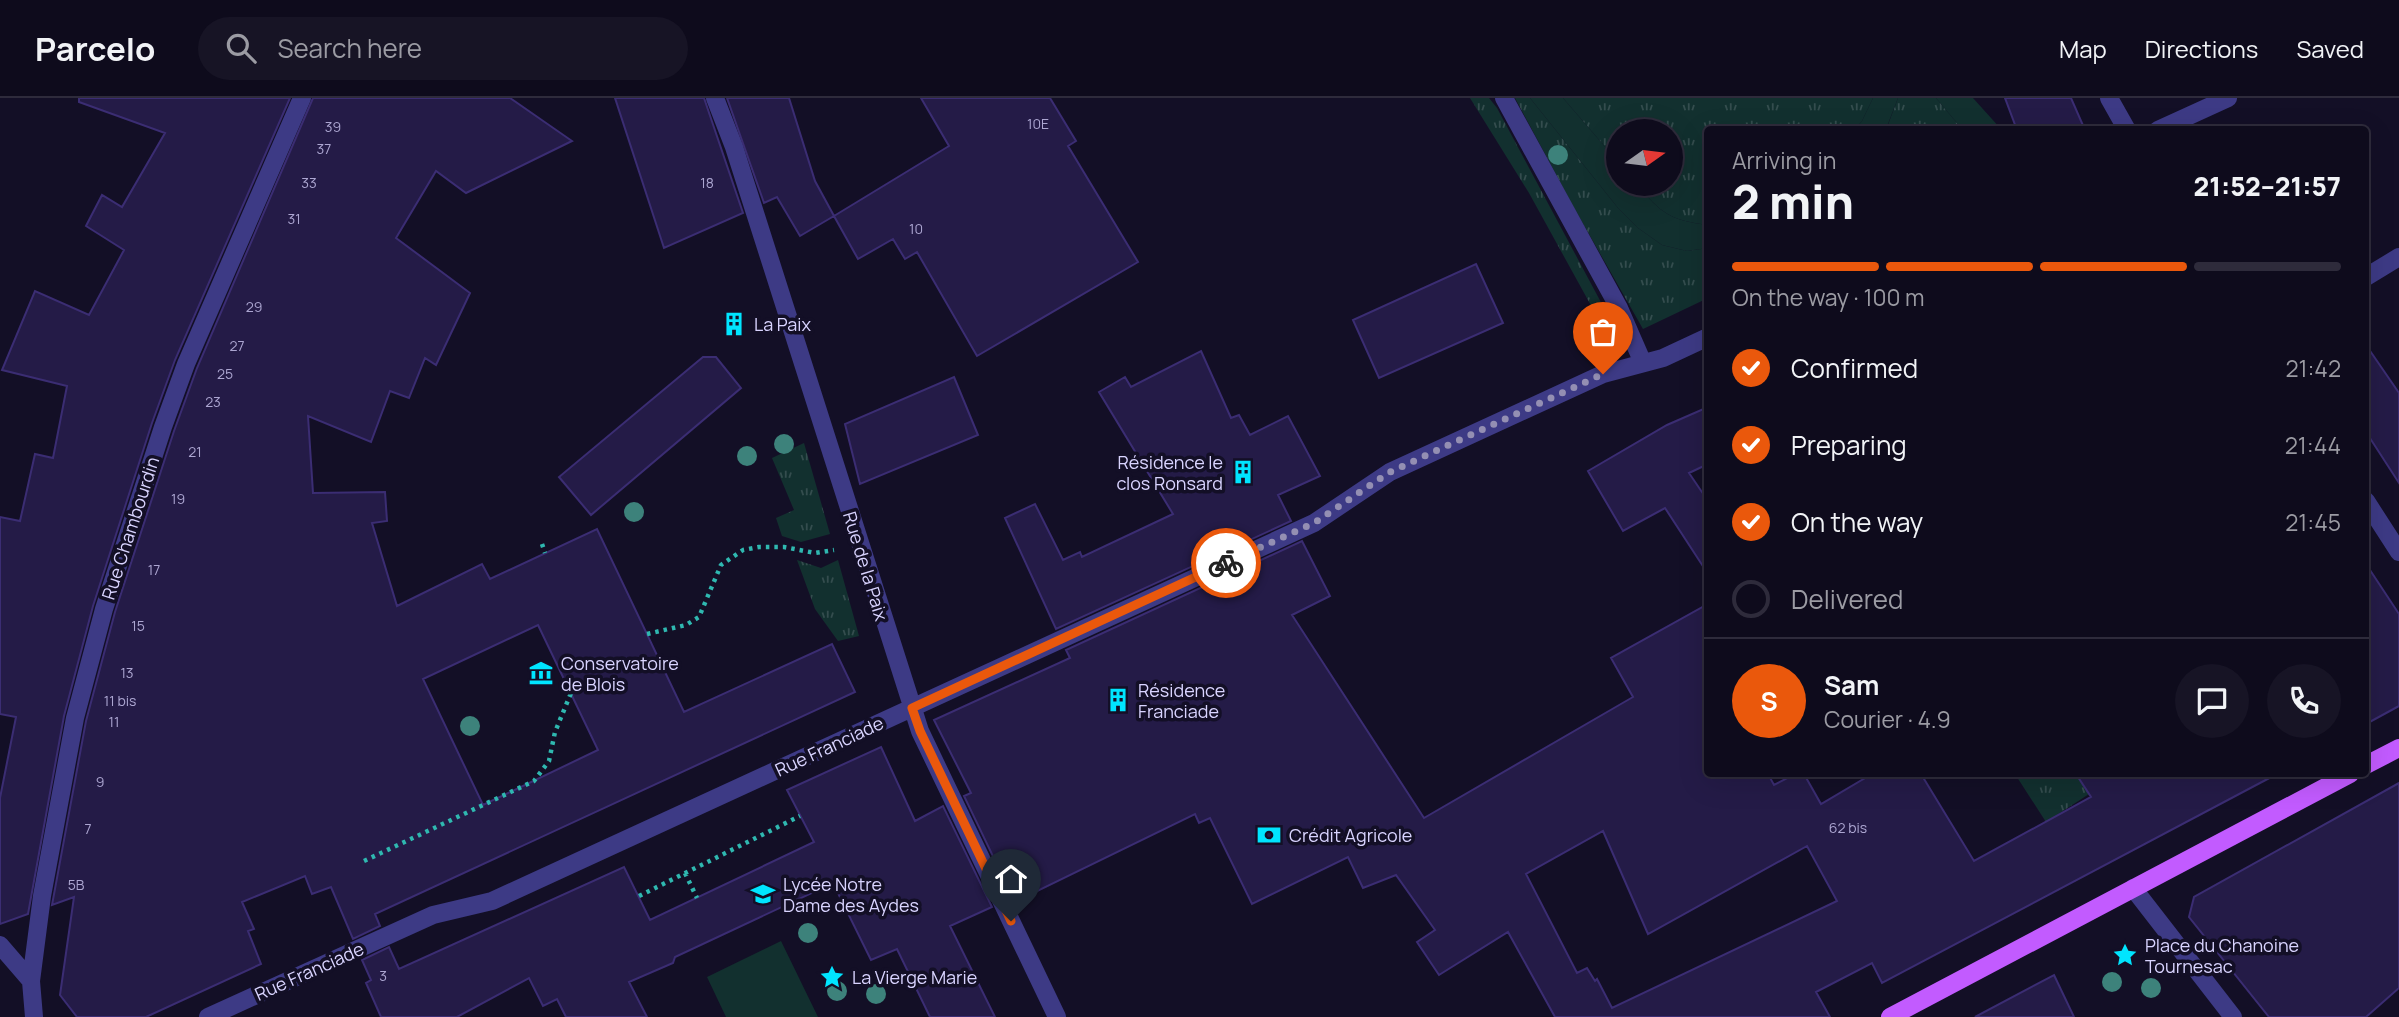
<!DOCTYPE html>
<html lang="en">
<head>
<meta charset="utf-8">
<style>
  :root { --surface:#0e0b1c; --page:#171425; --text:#f1f3f6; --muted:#9b9ba3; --line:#2e2b3b; --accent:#ea580c }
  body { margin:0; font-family:Manrope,sans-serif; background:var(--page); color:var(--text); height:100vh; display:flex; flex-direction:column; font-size:26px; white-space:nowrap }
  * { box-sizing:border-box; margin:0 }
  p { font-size:23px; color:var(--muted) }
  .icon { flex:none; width:38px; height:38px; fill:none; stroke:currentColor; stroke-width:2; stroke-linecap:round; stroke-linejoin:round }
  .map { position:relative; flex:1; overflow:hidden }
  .details { position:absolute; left:1704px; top:28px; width:665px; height:651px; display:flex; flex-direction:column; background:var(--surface); border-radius:7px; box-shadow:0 7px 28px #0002,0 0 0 2px var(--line) }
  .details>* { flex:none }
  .needle { width:46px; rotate:76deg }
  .tools { position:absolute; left:1606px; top:21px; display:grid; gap:14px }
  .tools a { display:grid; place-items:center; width:77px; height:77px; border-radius:50%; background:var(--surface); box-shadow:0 7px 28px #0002,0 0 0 2px var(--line); font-size:35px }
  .pin { position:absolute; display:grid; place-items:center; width:60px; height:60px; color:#fff; margin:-72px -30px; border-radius:50% 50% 50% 0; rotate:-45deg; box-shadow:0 0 7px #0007 }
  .pin .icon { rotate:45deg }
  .courier { position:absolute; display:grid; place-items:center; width:70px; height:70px; margin:-35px; border:5px solid #ea580c; border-radius:50%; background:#fff; color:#222; box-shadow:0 2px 9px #0007 }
  .headline em { font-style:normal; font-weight:800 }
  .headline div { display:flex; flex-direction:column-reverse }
  .headline { display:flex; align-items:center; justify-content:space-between; height:119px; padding:0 28px }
  h1 { font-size:46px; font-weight:800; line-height:52px }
  .bar { display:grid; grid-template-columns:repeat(4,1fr); gap:10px 7px; align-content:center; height:84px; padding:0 28px }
  .bar i { height:9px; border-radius:5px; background:var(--line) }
  .bar .current { background:var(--accent) }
  .bar p { grid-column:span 4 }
  .line { display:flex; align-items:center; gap:18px; padding:0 28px; border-top:2px solid var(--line) }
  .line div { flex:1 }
  .round { display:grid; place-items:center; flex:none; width:74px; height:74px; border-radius:37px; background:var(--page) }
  ol { padding:0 28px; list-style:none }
  li { display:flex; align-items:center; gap:21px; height:77px }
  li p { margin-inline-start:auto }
  li .icon { padding:7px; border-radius:50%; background:var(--accent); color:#fff; stroke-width:4 }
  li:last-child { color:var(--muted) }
  li i { width:38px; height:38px; border:4px solid var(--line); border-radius:50% }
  header { display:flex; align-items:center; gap:42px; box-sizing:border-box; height:98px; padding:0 35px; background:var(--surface); border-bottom:2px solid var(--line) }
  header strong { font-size:33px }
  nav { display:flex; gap:38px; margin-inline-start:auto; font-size:24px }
  .search { width:490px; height:63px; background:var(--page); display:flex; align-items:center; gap:18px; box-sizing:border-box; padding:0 24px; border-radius:38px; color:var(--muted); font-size:26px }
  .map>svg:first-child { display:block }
  .grass { fill:url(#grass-tufts) }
  .pitch { fill:#12302f }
  .building { fill:#241b47; stroke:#3b2d73; stroke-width:2; fill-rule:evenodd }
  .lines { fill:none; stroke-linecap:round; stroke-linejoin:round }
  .path { stroke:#2fb8b0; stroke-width:4.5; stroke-dasharray:3.5 5; stroke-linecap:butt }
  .minor { stroke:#3d3a85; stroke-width:18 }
  .major { stroke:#c25bff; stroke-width:18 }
  .tree { fill:#3d827b }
  .done { stroke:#948fb3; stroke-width:7; stroke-dasharray:0 12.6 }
  .route { stroke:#ea580c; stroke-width:9 }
  .labels { text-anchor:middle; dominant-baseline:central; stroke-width:7; stroke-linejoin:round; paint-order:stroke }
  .number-label { font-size:14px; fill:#aca6d1 }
  .poi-label { font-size:18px; fill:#d9d4ff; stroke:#130f26; text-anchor:start }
  .street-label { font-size:18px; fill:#d9d4ff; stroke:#130f26 }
</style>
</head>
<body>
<header>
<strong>Parcelo</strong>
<div class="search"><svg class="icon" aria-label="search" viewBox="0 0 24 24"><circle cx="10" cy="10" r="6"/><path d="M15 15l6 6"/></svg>Search here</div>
<nav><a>Map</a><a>Directions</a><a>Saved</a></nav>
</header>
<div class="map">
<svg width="2399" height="919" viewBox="0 0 2399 919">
  <defs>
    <pattern id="grass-tufts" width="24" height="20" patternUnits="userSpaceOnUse" patternTransform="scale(1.75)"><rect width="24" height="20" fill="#12302f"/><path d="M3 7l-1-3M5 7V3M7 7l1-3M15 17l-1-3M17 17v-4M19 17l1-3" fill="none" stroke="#344d4e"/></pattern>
  </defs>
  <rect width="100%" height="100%" fill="#130f26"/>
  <path class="grass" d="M1470,0H1489L1497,10L1619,238L1610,242L1529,95Z
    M1515,0H1530L1618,110L1638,130L1662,147L1687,153L1708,150V200L1643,231L1573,108Z
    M1563,0H1873L1862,23L1855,31L1708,32V127C1668,122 1662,115 1636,86H1671V33H1619V65Z
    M1898,0H1936L1962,31L1886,32Z
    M804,345L830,436L801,444L782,438L776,420L794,412L772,360Z
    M797,462L821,470L838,462L859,538L838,543L815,511Z
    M2015,676H2076L2089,696L2046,724Z"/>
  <path class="pitch" d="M1530,0H1563L1619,65V86H1636C1662,115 1668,122 1708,127V150L1687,153L1662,147L1638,130L1618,110Z
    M1873,0H1898L1886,31H1855L1862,23Z
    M1936,0H1973L2001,31H1962Z
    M781,843L818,919H726L707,879Z"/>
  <path class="building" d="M79,0H290L175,262L152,325L93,508L64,618L28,816L0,826V700L16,619L0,616V419L20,423L35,356L53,360L67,288L2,272L35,193L89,217L124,152L86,128L102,97L122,109L165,35L79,4Z
    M313,0H510L572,43L466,95L436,73L396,140L470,195L436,267L425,260L409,300L390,293L371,344L308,318L313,395L385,394L387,423L372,425L397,508L482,466L490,481L597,431L684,614L832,546L855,594L375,816L380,828L353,841L331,789L312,796L305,778L242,804L254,831L248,833L261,866L146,919H77L60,897L74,799L52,807L86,623L115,514L174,333L197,270ZM538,527L598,652L483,707L423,581Z
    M615,0H704L743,115L664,150Z
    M727,0H789L815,83L834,118L800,138L777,99L764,105Z
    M921,0H1050L1076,43L1068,48L1138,164L977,258L917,154L905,161L893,141L858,161L834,118L949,48Z
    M2005,0H2071L2085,32H2017Z
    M1476,166L1503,225L1379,280L1353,222Z
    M2366,247L2399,295V385L2366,334Z
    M1201,253L1231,320L1239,317L1250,337L1288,318L1320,378L1278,397L1291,423L1056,531L1005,420L1035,406L1063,462L1080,454L1082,459L1173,416L1099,294L1125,279L1131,289Z
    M703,259H716L741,290L591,417L559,379Z
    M954,279L978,337L860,386L845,326Z
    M1708,309V366L1689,375L1708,403V476L1665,410L1623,433L1588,373L1667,327Z
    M1302,443L1330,498L1292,517L1424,720L1633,599L1611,560L1708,506V676H1768L1774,687L1795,676H1804L1821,706L1872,676H1921L1974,763L2091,699L2076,676H2277L1882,885L1872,865L1816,894L1830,919H1555L1508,834L1439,877L1417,844L1435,832L1396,777L1363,790L1348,759L1252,806L1210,720L1199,725L1195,716L1023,800L1021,796L1013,800L964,698L971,695L934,622L1070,560L1066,552ZM1603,733L1648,836L1807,748L1837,803L1612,910L1597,881L1595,883L1587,870L1577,875L1526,776Z
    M2366,466L2399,516V608L2366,626Z
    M881,649L915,723L943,708L992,809L950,828L995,919H930L897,851L871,862L833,785L675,859L673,865L629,884L647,919H566L557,901L543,908L529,880L457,919H381L366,885L371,882L362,862L389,849L399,871L624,769L650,822L814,744L787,692Z
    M2399,685V890L2366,919H2269L2189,819L2194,799Z
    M2054,877L2074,919H1975Z"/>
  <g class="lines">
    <path class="path" d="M542,446L545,455
      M647,536L686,527L699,519L721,467L743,452L759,449H784L815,455L834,452
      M364,763L534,683L549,663L555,634L571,595
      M685,775L697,800
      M639,798L800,718"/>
    <path class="minor" d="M715,0L734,49L920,633L1057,919
      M1504,0L1619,210L1643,265
      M2109,0L2127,32
      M2158,32L2228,0
      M2366,179L2399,159
      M2366,403L2399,454
      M2133,790L2233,919
      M0,847L31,883
      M34,919L31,883L42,798L75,620L104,511L163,329L186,266L302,0
      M208,919L433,817L492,803L1314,425L1390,374L1603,276L1663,260L1708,239"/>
    <path class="major" d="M2366,667L2399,650
      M1890,919L2350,676"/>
  </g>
  <g class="tree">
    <circle cx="1558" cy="57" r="10"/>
    <circle cx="784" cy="346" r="10"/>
    <circle cx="747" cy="358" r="10"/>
    <circle cx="634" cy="414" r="10"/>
    <circle cx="470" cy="628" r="10"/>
    <circle cx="808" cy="835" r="10"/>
    <circle cx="2112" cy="884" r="10"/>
    <circle cx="2151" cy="890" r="10"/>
    <circle cx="837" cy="893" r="10"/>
    <circle cx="876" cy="896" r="10"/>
  </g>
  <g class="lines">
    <path class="done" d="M1226,465L1314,425L1390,374L1603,276"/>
    <path class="route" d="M1011,823L920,633L912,610L1226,465"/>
  </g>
  <defs>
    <g id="building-bare" transform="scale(1.89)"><path d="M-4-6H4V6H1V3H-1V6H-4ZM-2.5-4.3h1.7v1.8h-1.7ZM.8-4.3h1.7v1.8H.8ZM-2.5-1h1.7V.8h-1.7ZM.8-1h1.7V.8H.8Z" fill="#00e5ff" stroke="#130f26" stroke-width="2.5" paint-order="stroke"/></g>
    <g id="museum-bare" transform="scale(1.89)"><path d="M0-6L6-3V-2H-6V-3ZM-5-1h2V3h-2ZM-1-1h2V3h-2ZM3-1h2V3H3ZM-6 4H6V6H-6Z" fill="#00e5ff" stroke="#130f26" stroke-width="2.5" paint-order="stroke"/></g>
    <g id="bank-bare" transform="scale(1.89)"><path d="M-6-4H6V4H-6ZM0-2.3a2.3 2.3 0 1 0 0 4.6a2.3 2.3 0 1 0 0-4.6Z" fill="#00e5ff" stroke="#130f26" stroke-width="2.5" paint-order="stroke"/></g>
    <g id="school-bare" transform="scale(1.89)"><path d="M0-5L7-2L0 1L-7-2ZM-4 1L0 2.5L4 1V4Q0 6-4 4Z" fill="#00e5ff" stroke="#130f26" stroke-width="2.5" paint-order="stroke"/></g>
    <g id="sight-bare" transform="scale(1.89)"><path d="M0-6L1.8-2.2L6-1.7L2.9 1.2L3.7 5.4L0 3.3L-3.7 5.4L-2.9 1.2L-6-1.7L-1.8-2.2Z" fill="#00e5ff" stroke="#130f26" stroke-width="2.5" paint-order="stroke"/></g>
  </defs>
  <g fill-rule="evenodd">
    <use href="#building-bare" x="734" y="226"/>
    <use href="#building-bare" x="1243" y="374"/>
    <use href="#museum-bare" x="541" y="575"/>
    <use href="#building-bare" x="1118" y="602"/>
    <use href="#bank-bare" x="1269" y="737"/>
    <use href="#school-bare" x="763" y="796"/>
    <use href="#sight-bare" x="2125" y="857"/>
    <use href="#sight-bare" x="832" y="879"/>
  </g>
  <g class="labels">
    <g class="number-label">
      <text x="1038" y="25">10E</text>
      <text x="333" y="28">39</text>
      <text x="324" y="50">37</text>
      <text x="309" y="84">33</text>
      <text x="707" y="84">18</text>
      <text x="294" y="120">31</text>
      <text x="916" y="130">10</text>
      <text x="254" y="208">29</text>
      <text x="237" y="247">27</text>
      <text x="225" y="275">25</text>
      <text x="213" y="303">23</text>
      <text x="195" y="353">21</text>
      <text x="178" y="400">19</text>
      <text x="154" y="471">17</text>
      <text x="138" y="527">15</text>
      <text x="127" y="574">13</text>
      <text x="120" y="602">11 bis</text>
      <text x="114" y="623">11</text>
      <text x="100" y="683">9</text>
      <text x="1848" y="729">62 bis</text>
      <text x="88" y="730">7</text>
      <text x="76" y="786">5B</text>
      <text x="383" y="877">3</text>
    </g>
    <g class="poi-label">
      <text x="754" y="226">La Paix</text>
      <text x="1223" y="364" text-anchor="end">Résidence le<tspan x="1223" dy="21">clos Ronsard</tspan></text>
      <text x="561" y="565">Conservatoire<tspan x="561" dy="21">de Blois</tspan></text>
      <text x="1138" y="592">Résidence<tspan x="1138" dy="21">Franciade</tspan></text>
      <text x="1289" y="737">Crédit Agricole</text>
      <text x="783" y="786">Lycée Notre<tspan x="783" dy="21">Dame des Aydes</tspan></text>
      <text x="2145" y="847">Place du Chanoine<tspan x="2145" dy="21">Tournesac</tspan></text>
      <text x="852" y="879">La Vierge Marie</text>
    </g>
    <g class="street-label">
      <text transform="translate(130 430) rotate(-72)">Rue Chambourdin</text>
      <text transform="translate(866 468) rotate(73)">Rue de la Paix</text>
      <text transform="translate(829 648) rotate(-25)">Rue Franciade</text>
      <text transform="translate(309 873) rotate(-24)">Rue Franciade</text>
    </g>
  </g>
</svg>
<div class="tools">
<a><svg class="needle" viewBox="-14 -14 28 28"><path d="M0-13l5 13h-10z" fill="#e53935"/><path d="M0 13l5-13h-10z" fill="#9b9ba3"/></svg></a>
</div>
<div class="pin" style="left:1603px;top:276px;background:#ea580c"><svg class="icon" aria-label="bag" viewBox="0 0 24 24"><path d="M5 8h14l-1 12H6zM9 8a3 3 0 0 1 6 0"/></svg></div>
<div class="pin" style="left:1011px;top:823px;background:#1f2937"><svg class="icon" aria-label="home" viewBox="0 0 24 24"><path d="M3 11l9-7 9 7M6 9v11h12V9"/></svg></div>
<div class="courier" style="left:1226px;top:465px"><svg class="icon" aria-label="bike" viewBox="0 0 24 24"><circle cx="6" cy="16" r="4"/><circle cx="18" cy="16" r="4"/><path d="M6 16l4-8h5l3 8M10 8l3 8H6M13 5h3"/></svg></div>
<section class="details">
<div class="headline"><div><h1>2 min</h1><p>Arriving in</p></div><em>21:52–21:57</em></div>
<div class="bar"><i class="current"></i><i class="current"></i><i class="current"></i><i></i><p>On the way · 100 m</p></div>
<ol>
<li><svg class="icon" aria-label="check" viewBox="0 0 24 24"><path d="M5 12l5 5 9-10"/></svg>Confirmed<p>21:42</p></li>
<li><svg class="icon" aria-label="check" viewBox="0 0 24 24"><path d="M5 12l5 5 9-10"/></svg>Preparing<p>21:44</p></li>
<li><svg class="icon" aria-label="check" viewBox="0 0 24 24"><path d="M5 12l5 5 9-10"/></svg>On the way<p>21:45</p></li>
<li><i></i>Delivered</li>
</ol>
<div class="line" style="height:126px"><b class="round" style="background:var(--accent);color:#fff">S</b><div><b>Sam</b><p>Courier · 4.9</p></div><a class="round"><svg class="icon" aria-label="chat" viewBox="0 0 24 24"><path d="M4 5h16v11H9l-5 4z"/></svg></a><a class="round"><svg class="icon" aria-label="phone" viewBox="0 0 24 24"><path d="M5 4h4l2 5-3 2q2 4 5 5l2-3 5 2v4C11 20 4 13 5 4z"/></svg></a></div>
</section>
</div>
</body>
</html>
